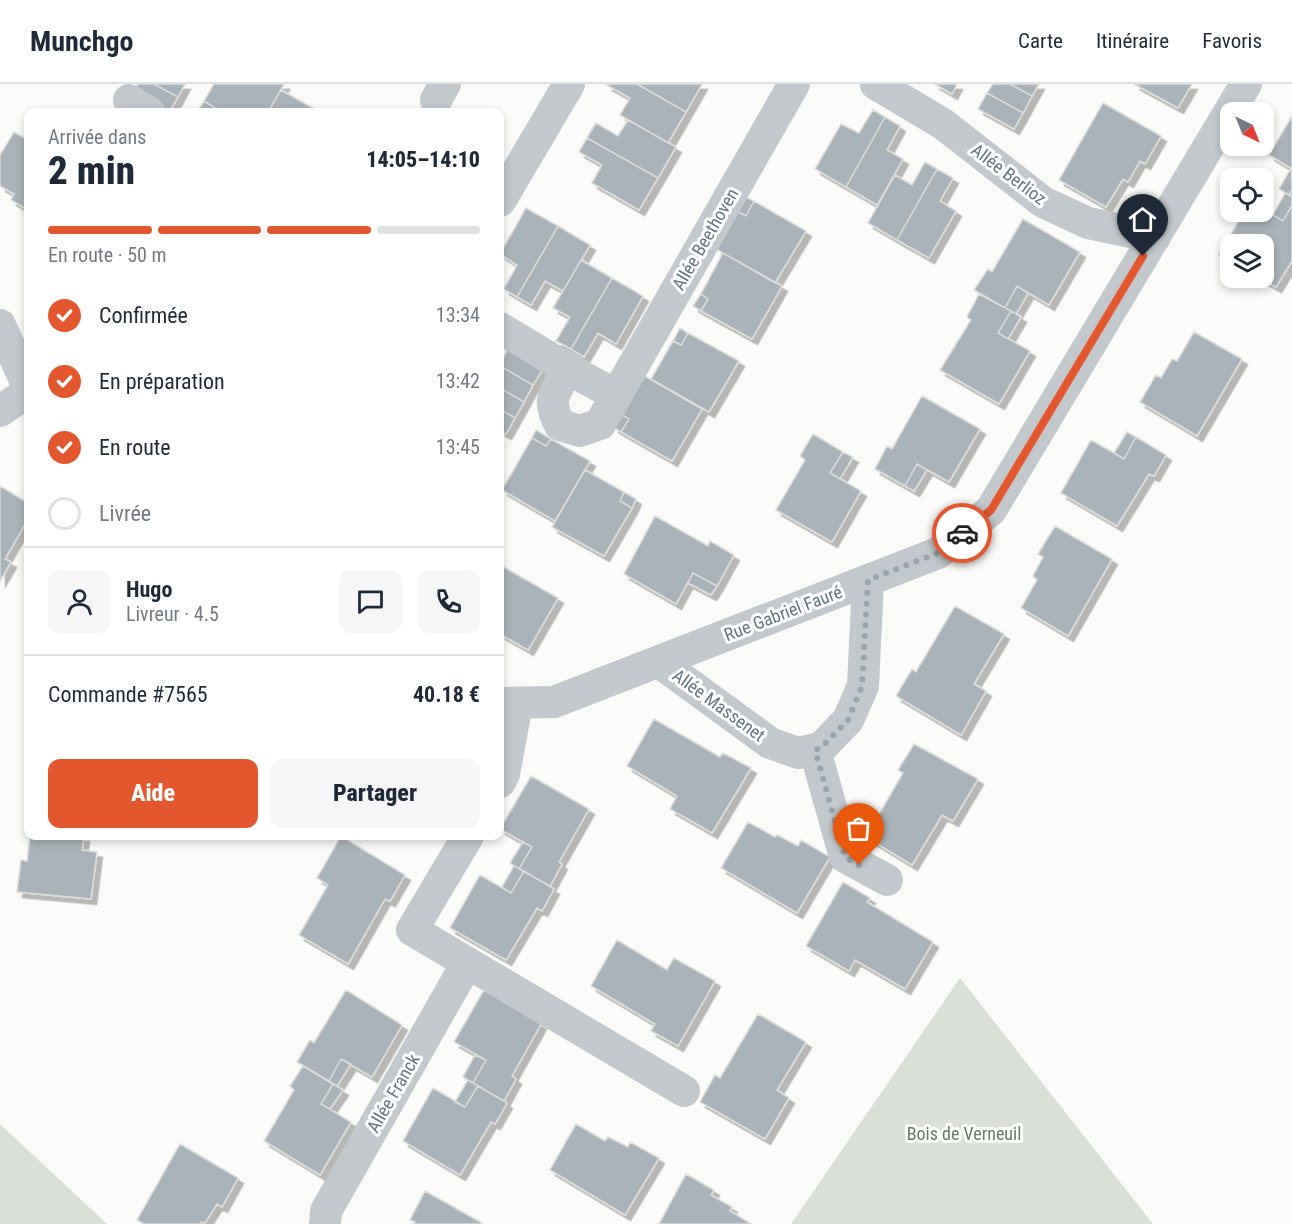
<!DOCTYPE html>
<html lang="fr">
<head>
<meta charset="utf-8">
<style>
  :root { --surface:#fff; --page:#f6f6f7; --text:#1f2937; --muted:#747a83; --line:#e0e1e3; --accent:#e4572e }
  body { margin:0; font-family:"Roboto Condensed",sans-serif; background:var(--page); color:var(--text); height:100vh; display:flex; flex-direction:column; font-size:22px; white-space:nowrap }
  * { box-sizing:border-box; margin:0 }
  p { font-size:20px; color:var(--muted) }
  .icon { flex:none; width:33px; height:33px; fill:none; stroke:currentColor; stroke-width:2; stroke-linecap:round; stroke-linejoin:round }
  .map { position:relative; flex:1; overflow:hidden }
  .details { position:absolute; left:24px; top:24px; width:480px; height:732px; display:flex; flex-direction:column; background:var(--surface); border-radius:12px; box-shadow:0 3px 9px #0003 }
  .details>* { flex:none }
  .needle { width:39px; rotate:137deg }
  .tools { position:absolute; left:1220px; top:18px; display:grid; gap:12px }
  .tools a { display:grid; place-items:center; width:54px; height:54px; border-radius:12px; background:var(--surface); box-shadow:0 3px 9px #0003; font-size:30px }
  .pin { position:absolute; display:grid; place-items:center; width:51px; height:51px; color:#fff; margin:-62px -26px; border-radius:50% 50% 50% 0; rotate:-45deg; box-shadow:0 0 6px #0007 }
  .pin .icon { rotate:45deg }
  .courier { position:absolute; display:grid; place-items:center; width:60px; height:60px; margin:-30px; border:4px solid #e4572e; border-radius:50%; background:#fff; color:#222; box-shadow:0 2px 8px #0007 }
  .summary em { font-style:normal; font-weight:800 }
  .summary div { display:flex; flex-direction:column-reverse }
  .summary { display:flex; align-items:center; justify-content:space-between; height:102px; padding:0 24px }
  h1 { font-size:39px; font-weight:800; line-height:45px }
  .bar { display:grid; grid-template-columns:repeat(4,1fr); gap:9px 6px; align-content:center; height:72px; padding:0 24px }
  .bar i { height:8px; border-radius:4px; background:var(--line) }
  .bar .on { background:var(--accent) }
  .bar p { grid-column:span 4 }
  .line { display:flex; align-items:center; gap:15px; padding:0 24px; border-top:2px solid var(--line) }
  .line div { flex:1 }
  .round { display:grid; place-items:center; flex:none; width:63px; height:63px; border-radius:12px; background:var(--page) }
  ol { padding:0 24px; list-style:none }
  li { display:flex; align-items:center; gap:18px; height:66px }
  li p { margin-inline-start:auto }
  li .icon { padding:6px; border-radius:50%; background:var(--accent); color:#fff; stroke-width:4 }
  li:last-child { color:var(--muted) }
  li i { width:33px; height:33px; border:3px solid var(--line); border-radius:50% }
  .primary-button { display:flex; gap:12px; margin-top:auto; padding:12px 24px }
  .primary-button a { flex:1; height:69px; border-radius:12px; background:var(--accent); color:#fff; font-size:24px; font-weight:800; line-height:69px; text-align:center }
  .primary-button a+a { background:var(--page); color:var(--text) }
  header { display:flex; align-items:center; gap:36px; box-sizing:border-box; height:84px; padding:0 30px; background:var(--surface); border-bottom:2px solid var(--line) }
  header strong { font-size:28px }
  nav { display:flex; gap:33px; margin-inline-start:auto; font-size:21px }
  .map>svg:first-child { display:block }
  .green { fill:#dadfd7 }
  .building { fill:#aab3b9; stroke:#dcdcda; stroke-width:1.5; filter:url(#shadow) }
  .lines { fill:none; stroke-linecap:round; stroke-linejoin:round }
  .street { stroke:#c3c8cc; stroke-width:32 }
  .done { stroke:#99a4ac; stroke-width:6; stroke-dasharray:0 10.8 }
  .route { stroke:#e4572e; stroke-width:8 }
  .labels { text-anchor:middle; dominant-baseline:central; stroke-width:6; stroke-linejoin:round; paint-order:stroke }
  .street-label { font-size:18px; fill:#657683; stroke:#fff }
  .park-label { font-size:18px; fill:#687a64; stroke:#fff }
</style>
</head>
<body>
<header>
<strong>Munchgo</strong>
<nav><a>Carte</a><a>Itinéraire</a><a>Favoris</a></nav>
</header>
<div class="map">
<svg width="1292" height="1140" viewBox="0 0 1292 1140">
  <defs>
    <filter id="shadow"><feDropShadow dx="5.5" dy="5.5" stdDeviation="0" flood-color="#0004"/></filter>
  </defs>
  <rect width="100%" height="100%" fill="#fafaf8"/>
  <path class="green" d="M960,894L1153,1140H791Z
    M0,1040L107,1140H0Z"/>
  <path class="building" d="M138,0H154L178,13L169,28L133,9Z
    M154,0H185L178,13Z
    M214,0H284L268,28H213L215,24L204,17Z
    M608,0H637L686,28L668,59L620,31L630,14L607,1Z
    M637,0H702L686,28Z
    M935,0H957L952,10Z
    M993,0H1010L1032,12L1023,29L987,9Z
    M1010,0H1039L1032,12Z
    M1134,0H1192L1178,24Z
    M281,6L320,28H268Z
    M987,9L1023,29L1014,45L978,25Z
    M204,17L215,24L213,28H205L199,25Z
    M1103,19L1161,52L1145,80L1140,77L1128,98L1123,95L1106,123L1059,96Z
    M873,26L885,33L846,103L815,85L841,40L859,49Z
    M1292,32V85L1269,71Z
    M885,33L900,42L887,66L903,75L877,121L846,103Z
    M628,36L676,63L658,94L587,54L596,39L618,52Z
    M14,48L28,56V126L11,116L14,110L0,102V71Z
    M587,54L658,94L639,126L592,99L602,81L579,68Z
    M925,78L937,85L897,156L868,139L895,91L912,101Z
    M1291,84L1292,106L1289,111L1279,105Z
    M937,85L953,94L940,117L956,127L929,174L897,156Z
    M1285,109L1292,113V121L1283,137L1273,131Z
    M745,113L754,117L746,132L737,127Z
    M754,117L806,147L775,199L716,165L737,127L746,132Z
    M1292,121V177L1276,203L1259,194H1263V160H1230V177L1219,170L1244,128H1263V125L1283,137Z
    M526,124L558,142L517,213L504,205L517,181L500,170Z
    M1023,135L1080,168L1049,221L1017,202L1005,224L974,206L988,185L992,188Z
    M558,142L590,161L563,207L545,197L531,221L517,213Z
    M723,169L782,202L752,255L701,227L708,215L701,210Z
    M581,176L612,194L571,265L556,257L570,233L553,224Z
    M612,194L643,212L616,260L598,249L584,273L571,265Z
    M1017,202L1028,209L1016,230L1005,224Z
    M701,210L708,215L701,227L693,222Z
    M979,210L1011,227L998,249L1030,267L999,320L940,286L971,236L967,233Z
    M1011,227L1021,233L1008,255L998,249Z
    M680,244L688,249L681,261L673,257Z
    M1194,248L1242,275L1197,352L1140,318L1156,291L1161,294L1172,275L1177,277Z
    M688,249L739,277L709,328L651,295L673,257L681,261Z
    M508,264L543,285L533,301L500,282Z
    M500,282L533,301L524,318L500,304Z
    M643,291L702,325L672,377L621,348L629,335L621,330Z
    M500,304L524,318L515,334L500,325Z
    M922,312L980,345L949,398L917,380L905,402L875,385L887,362L892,365Z
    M500,325L515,334L506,350L500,347Z
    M621,330L629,335L621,348L613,343Z
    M536,346L551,355L546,362L532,354Z
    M1127,348L1136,353L1124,375L1114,369Z
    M813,350L843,368L830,389L861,407L832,458L776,426L805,376L800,372Z
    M1136,353L1166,371L1154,392L1149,390L1117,442L1061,409L1091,356L1124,375Z
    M532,354L546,362L551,355L590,377L555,437L502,406Z
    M843,368L853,373L840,395L830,389Z
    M917,380L927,386L914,407L905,402Z
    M585,386L624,408L620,417L632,424L604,472L552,443Z
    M0,402L28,419V435L5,475L11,478L0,497Z
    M624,408L636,415L632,424L620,417Z
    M655,432L708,462L710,457L734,471L717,502L693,489L676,520L624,490Z
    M1055,442L1112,475L1068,552L1021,524L1037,496L1033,492L1043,473L1038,470Z
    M502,482L558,514L528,566L500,550V486Z
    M693,489L717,502L711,511L688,499Z
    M955,522L1004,550L974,600L986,607L961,651L896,612L912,585L916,588Z
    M654,635L720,673L723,669L751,684L712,749L670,725L677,712L627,682Z
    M914,660L978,695L953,737L942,731L912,781L866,753L903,689L898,686Z
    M531,692L589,725L559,778L562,780L550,802L519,785L532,763L500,745Z
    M748,738L775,753L777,751L798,762L801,756L830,773L797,829L721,784Z
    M30,752H84L82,766L97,768L91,815L17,808L21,776L27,777Z
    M341,752L405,791L390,817L385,815L348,880L299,851L328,801L317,794Z
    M523,758L532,763L519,785L510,779Z
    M514,782L524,787L511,809L502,803Z
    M524,787L554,805L542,827L537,824L506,876L450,844L480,791L511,809Z
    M843,798L870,814L867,818L933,858L905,905L855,876L849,887L806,862Z
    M617,856L667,886L674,874L715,897L678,962L651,947L655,940L591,902Z
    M346,906L402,941L372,993L341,975L329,997L297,978L310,956L314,959Z
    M484,906L541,940L512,992L516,995L504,1017L473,999L486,976L454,958Z
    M758,930L806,958L777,1006L789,1014L765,1055L700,1018L715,991L720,994Z
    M475,971L486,976L473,999L463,993Z
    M341,975L351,980L337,1002L329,997Z
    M303,982L333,1000L321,1020L351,1038L320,1091L264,1057L294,1006L290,1002Z
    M468,996L478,1002L465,1023L455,1018Z
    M333,1000L343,1006L330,1025L321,1020Z
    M478,1002L507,1019L495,1040L491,1038L460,1091L403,1057L433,1004L465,1023Z
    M576,1040L605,1057L608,1053L628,1063L630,1058L659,1074L625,1131L550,1086Z
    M180,1060L238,1094L222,1123L217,1120L205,1139L201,1138L200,1140H144L137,1136Z
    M686,1090L714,1106L711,1111L732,1123L730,1127L751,1140H659Z
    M425,1107L482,1139V1140H414L415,1138L410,1136Z"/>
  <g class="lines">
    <path class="street" d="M876,0L943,40L1043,118L1088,139L1155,153
      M129,16L149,28
      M436,16L445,0
      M500,117L569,0
      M0,241L28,303
      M500,244L568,285L616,311
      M568,285C555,309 546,315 560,341L580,347L600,340L794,0
      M0,327L28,308
      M659,578L770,659L798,669L821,664L848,636L863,602L868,496
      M500,619L554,618L938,469L991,426L1246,0
      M815,666L845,773L887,796
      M500,698L504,690L517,619
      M468,752L412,846L684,1007
      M325,1140L326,1127L467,879"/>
  </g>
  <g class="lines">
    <path class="done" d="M859,781L845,773L815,666L821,664L848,636L862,602L868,496L938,469L962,449"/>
    <path class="route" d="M962,449L991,426L1143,172"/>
  </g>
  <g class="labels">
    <g class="street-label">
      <text transform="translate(1009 90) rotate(37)">Allée Berlioz</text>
      <text transform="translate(705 155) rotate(-60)">Allée Beethoven</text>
      <text transform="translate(783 529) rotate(-21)">Rue Gabriel Fauré</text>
      <text transform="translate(719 621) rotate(36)">Allée Massenet</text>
      <text transform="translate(393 1009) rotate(-60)">Allée Franck</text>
    </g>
    <g class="park-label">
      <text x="964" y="1049">Bois de Verneuil</text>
    </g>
  </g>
</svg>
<div class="tools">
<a><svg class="needle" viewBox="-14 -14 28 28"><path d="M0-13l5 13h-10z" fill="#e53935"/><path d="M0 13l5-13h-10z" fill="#747a83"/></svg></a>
<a><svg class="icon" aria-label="locate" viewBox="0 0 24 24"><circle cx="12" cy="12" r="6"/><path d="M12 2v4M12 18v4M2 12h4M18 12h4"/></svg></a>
<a><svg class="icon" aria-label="layers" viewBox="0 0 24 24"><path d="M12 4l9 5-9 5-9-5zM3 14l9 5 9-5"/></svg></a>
</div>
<div class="pin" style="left:859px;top:781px;background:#ea580c"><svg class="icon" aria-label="bag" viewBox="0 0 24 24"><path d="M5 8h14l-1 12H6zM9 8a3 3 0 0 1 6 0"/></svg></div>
<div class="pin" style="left:1143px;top:172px;background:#1f2937"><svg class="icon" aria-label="home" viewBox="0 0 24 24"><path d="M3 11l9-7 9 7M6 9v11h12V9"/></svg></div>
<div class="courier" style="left:962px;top:449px"><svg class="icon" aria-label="car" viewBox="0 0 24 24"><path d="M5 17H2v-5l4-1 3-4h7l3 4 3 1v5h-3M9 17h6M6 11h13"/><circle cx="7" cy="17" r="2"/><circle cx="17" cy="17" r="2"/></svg></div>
<section class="details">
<div class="summary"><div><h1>2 min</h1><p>Arrivée dans</p></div><em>14:05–14:10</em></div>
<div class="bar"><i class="on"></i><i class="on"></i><i class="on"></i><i></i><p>En route · 50 m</p></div>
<ol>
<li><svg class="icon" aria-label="check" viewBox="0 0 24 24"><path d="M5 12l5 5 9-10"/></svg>Confirmée<p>13:34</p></li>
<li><svg class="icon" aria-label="check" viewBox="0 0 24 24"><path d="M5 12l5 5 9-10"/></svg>En préparation<p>13:42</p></li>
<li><svg class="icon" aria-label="check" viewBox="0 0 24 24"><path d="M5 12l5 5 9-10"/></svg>En route<p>13:45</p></li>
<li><i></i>Livrée</li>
</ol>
<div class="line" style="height:108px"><a class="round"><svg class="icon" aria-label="person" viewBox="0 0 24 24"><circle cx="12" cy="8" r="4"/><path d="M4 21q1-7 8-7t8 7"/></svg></a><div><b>Hugo</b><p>Livreur · 4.5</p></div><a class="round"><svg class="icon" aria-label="chat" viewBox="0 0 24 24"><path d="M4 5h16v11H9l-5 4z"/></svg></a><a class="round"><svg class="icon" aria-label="phone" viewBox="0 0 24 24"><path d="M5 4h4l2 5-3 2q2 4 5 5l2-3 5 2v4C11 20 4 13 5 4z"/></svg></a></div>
<div class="line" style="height:78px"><div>Commande #7565</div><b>40.18 €</b></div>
<div class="primary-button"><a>Aide</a><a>Partager</a></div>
</section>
</div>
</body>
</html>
